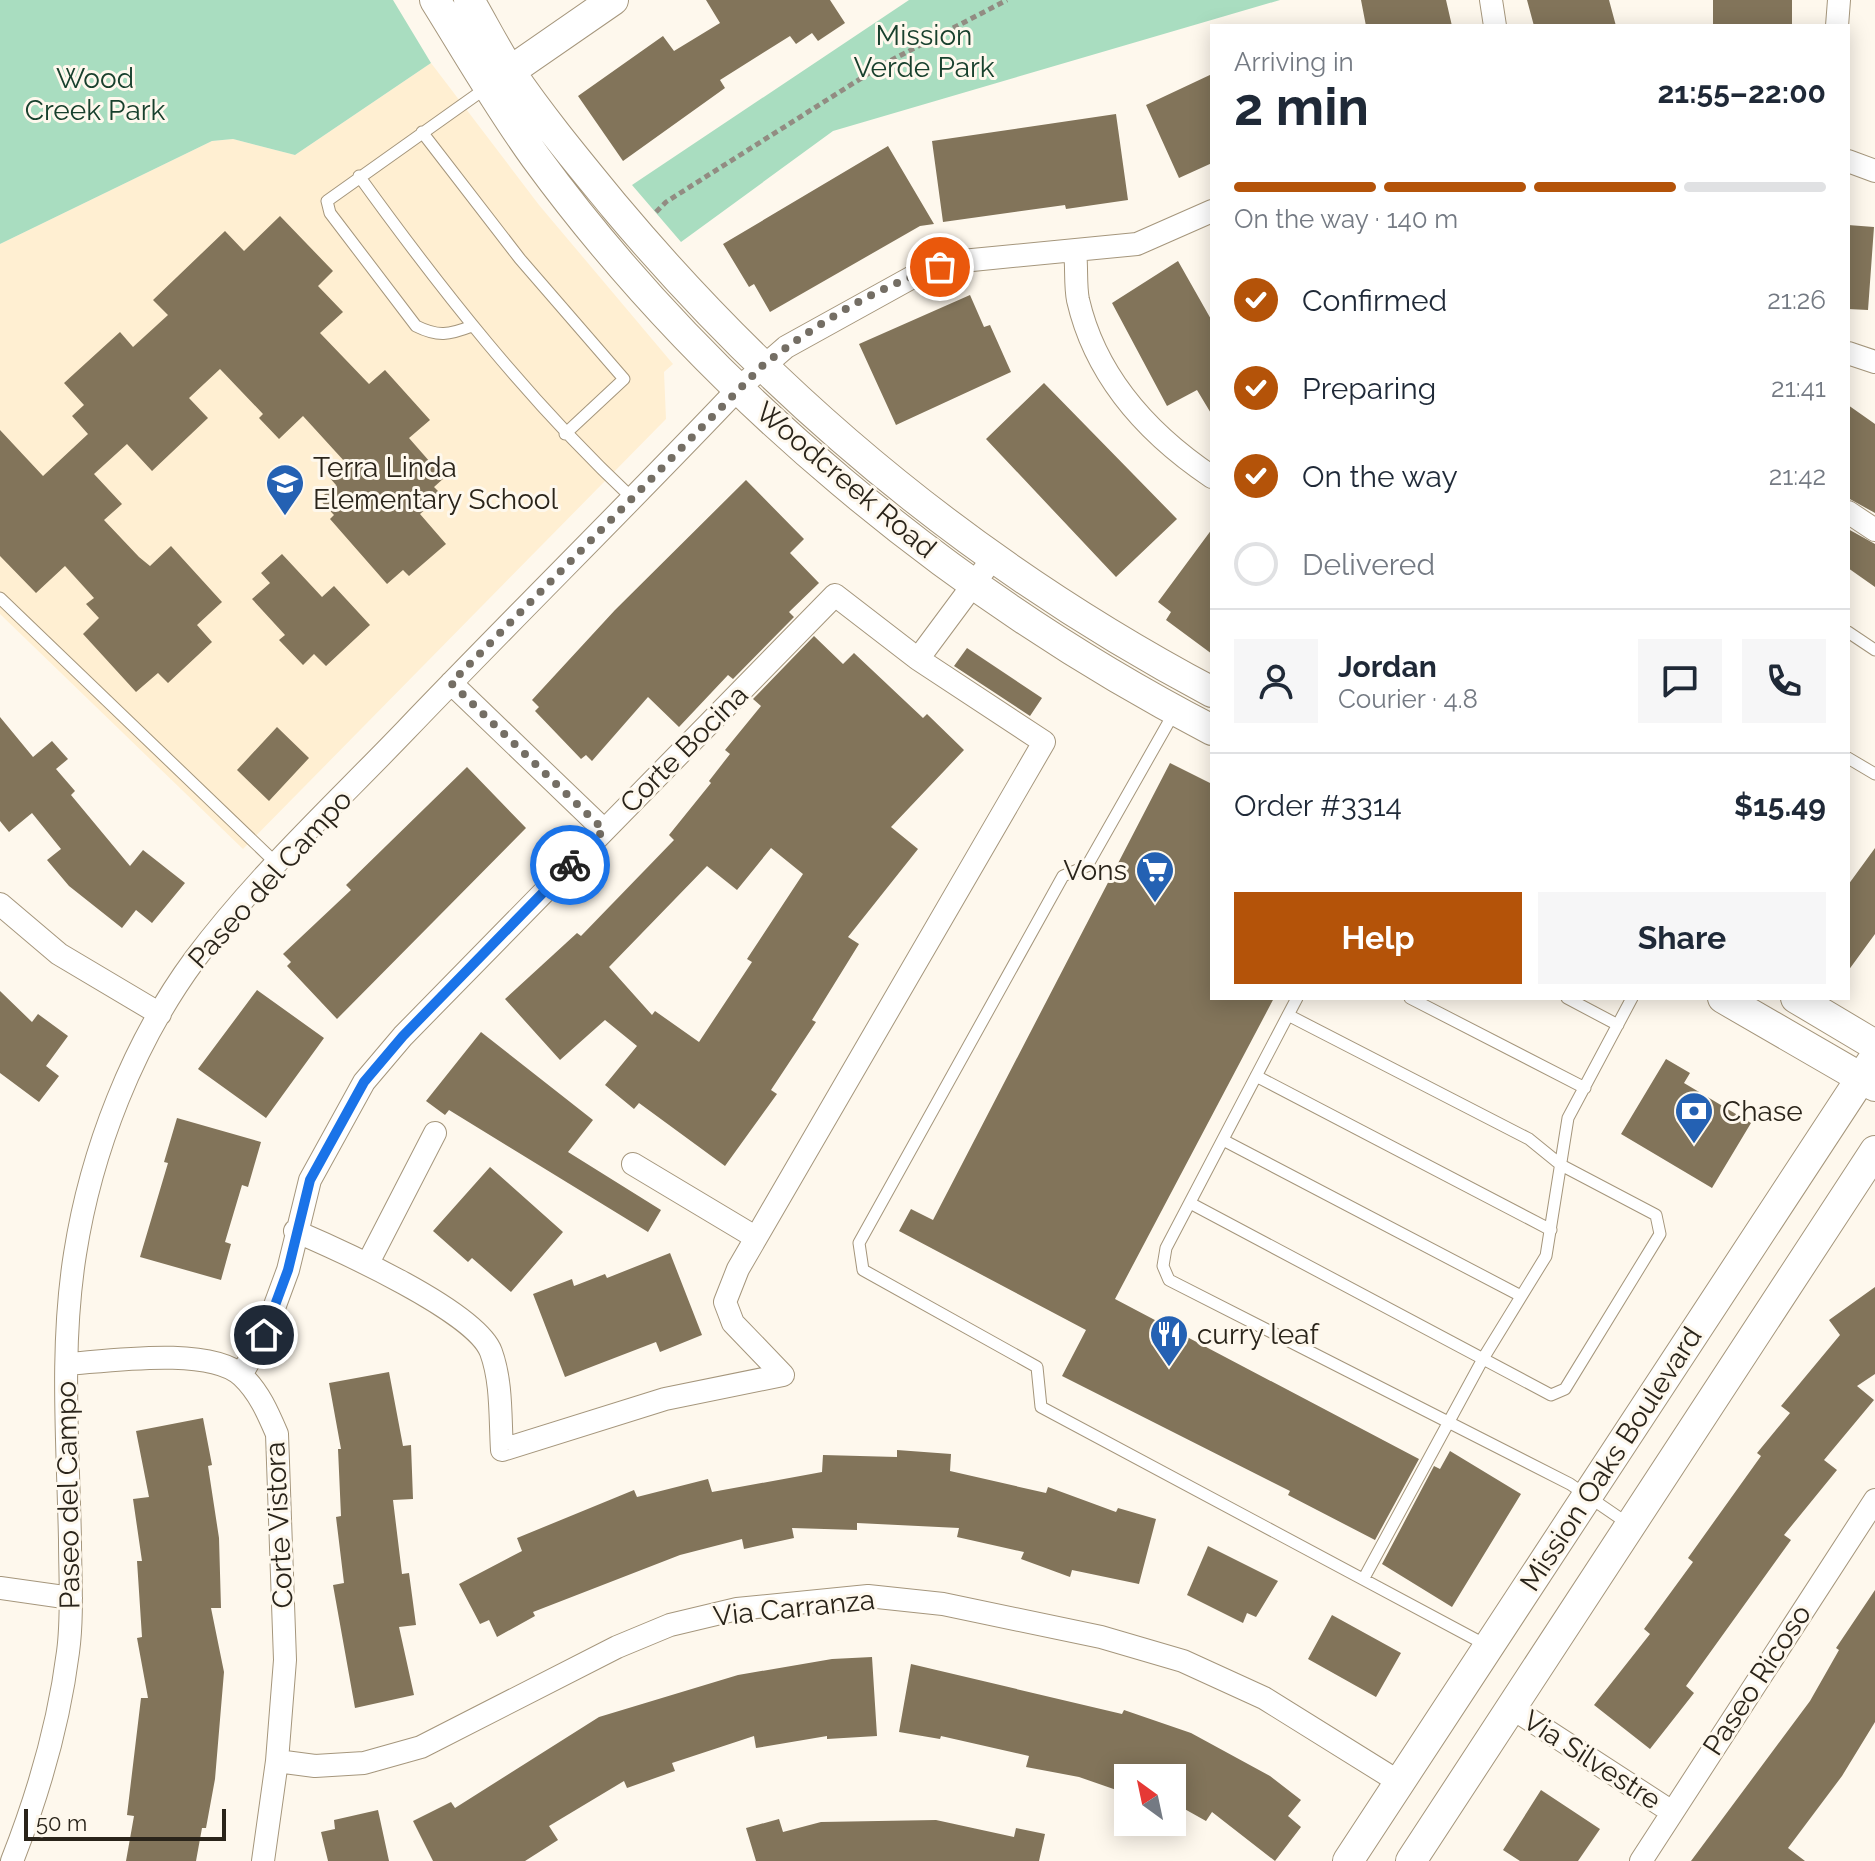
<!DOCTYPE html>
<html lang="en">
<head>
<meta charset="utf-8">
<style>
  :root { --surface:#fff; --page:#f6f6f7; --text:#1f2937; --muted:#747a83; --line:#e0e1e3; --accent:#b45309 }
  body { margin:0; font-family:Raleway,sans-serif; background:var(--page); color:var(--text); height:100vh; display:flex; flex-direction:column; font-size:30px; white-space:nowrap }
  * { box-sizing:border-box; margin:0 }
  p { font-size:26px; color:var(--muted) }
  .icon { flex:none; width:44px; height:44px; fill:none; stroke:currentColor; stroke-width:2; stroke-linecap:round; stroke-linejoin:round }
  .map { position:relative; flex:1; overflow:hidden }
  .sheet { position:absolute; left:1210px; top:24px; width:640px; height:976px; display:flex; flex-direction:column; background:var(--surface); border-radius:0px; box-shadow:0 4px 20px #0003 }
  .sheet>* { flex:none }
  .needle { width:52px; rotate:327deg }
  .controls { position:absolute; left:1114px; top:1764px; display:grid; gap:16px }
  .controls a { display:grid; place-items:center; width:72px; height:72px; border-radius:0px; background:var(--surface); box-shadow:0 4px 20px #0003; font-size:40px }
  .scale { position:absolute; left:24px; bottom:20px; width:202px; box-sizing:border-box; padding-left:8px; border:4px solid #2a241a; border-top:0; font-size:22px; line-height:28px; white-space:nowrap; color:#2a241a; -webkit-text-stroke:6px #fef8ed; paint-order:stroke }
  .pin { position:absolute; display:grid; place-items:center; width:68px; height:68px; color:#fff; margin:-34px; border:4px solid #fff; border-radius:50%; box-shadow:0 2px 8px #0007 }
  .courier { position:absolute; display:grid; place-items:center; width:80px; height:80px; margin:-40px; border:6px solid #1a73e8; border-radius:50%; background:#fff; color:#222; box-shadow:0 2px 10px #0007 }
  .head em { font-style:normal; font-weight:700 }
  .head div { display:flex; flex-direction:column-reverse }
  .head { display:flex; align-items:center; justify-content:space-between; height:136px; padding:0 24px }
  h1 { font-size:52px; font-weight:700; line-height:60px }
  .bar { display:grid; grid-template-columns:repeat(4,1fr); gap:12px 8px; align-content:center; height:96px; padding:0 24px }
  .bar i { height:10px; border-radius:6px; background:var(--line) }
  .bar .on { background:var(--accent) }
  .bar p { grid-column:span 4 }
  .line { display:flex; align-items:center; gap:20px; padding:0 24px; border-top:2px solid var(--line) }
  .line div { flex:1 }
  .round { display:grid; place-items:center; flex:none; width:84px; height:84px; border-radius:0px; background:var(--page) }
  ol { padding:0 24px; list-style:none }
  li { display:flex; align-items:center; gap:24px; height:88px }
  li p { margin-inline-start:auto }
  li .icon { padding:8px; border-radius:50%; background:var(--accent); color:#fff; stroke-width:4 }
  li:last-child { color:var(--muted) }
  li i { width:44px; height:44px; border:4px solid var(--line); border-radius:50% }
  .cta { display:flex; gap:16px; margin-top:auto; padding:16px 24px }
  .cta a { flex:1; height:92px; border-radius:0px; background:var(--accent); color:#fff; font-size:32px; font-weight:700; line-height:92px; text-align:center }
  .cta a+a { background:var(--page); color:var(--text) }
  .map>svg:first-child { display:block }
  .built { fill:#ffefd2 }
  .green { fill:#a9ddc0 }
  .building { fill:#82745a; fill-rule:evenodd }
  .lines { fill:none; stroke-linecap:round; stroke-linejoin:round }
  .lane-casing { stroke:#a5967c; stroke-width:13 }
  .street-casing { stroke:#a5967c; stroke-width:24 }
  .secondary-casing { stroke:#a5967c; stroke-width:32 }
  .path { stroke:#928c82; stroke-width:5; stroke-dasharray:6 4; stroke-linecap:butt }
  .lane { stroke:#fff; stroke-width:11 }
  .street { stroke:#fff; stroke-width:22 }
  .secondary { stroke:#fff; stroke-width:30 }
  .done { stroke:#746e64; stroke-width:8; stroke-dasharray:0 14.4 }
  .route { stroke:#1a73e8; stroke-width:10 }
  .labels { text-anchor:middle; dominant-baseline:central; stroke-width:6; stroke-linejoin:round; paint-order:stroke }
  .park-label { font-size:28px; fill:#18402d; stroke:#fef8ed }
  .poi-label { font-size:28px; fill:#2a241a; stroke:#fef8ed; text-anchor:start }
  .street-label { font-size:28px; fill:#2a241a; stroke:#fef8ed }
</style>
</head>
<body>
<div class="map">
<svg width="1875" height="1861" viewBox="0 0 1875 1861">
  <rect width="100%" height="100%" fill="#fef8ed"/>
  <path class="built" d="M431,63L539,205L673,364L664,372L666,419L243,849L0,614V244L212,141L233,139L295,155Z"/>
  <path class="green" d="M0,0H393L431,63L295,155L233,139L212,141L0,244Z
    M909,0H1280L833,131L681,242L632,185Z"/>
  <path class="building" d="M706,0H830L845,23L818,41L812,33L796,44L790,36L720,80L725,88L623,161L578,96L663,36L674,51L720,23Z
    M1361,0H1446L1452,26H1366Z
    M1527,0H1609L1616,26H1534Z
    M1713,0H1792V26H1713Z
    M1212,74V163L1179,178L1146,105Z
    M1116,114L1128,200L1066,209L1065,205L943,222L932,141Z
    M888,146L934,224L920,226L770,312L754,284L749,287L723,244Z
    M280,216L333,271L318,286L343,312L320,333L369,384L385,370L430,420L409,438L444,478L434,487L442,495L420,514L446,544L409,576L403,570L387,584L330,519L334,515L319,499L336,485L329,477L345,462L303,416L279,439L259,418L263,414L220,369L189,398L208,418L152,471L127,444L94,474L122,504L104,520L139,557L150,566L171,546L222,602L197,625L212,642L168,683L158,673L136,692L83,634L99,618L86,604L94,598L65,566L36,593L0,556V430L43,476L88,434L72,416L84,405L64,383L120,332L133,347L168,315L153,300L225,231L244,251Z
    M1848,225L1874,227L1868,310L1848,309Z
    M1178,261L1212,321V415L1197,390L1167,406L1112,303Z
    M970,295L984,327L990,325L1011,372L896,425L859,344Z
    M1044,383L1177,519L1116,577L986,439Z
    M1848,405L1875,424V513L1848,498Z
    M746,480L804,539L790,553L819,583L789,612L794,617L733,679L728,675L679,727L648,697L592,761L586,755L581,759L535,711L539,707L532,700L615,610Z
    M1212,529V654L1166,620L1171,612L1158,602Z
    M1848,529L1875,544V587L1848,568Z
    M282,554L322,597L334,586L370,625L326,666L314,654L303,665L279,640L285,635L252,599L270,583L261,573Z
    M814,636L843,664L854,653L923,718L927,714L964,750L891,827L918,849L848,937L859,944L812,1020L816,1022L771,1090L777,1094L725,1166L639,1103L634,1109L605,1085L637,1046L605,1020L560,1060L505,999L577,933L581,936L674,840L669,835L711,783L709,781L730,754L725,750L761,706L753,699ZM771,848L803,874L747,959L752,962L699,1042L655,1011L652,1015L609,967L707,866L737,890Z
    M967,648L1042,698L1030,716L954,666Z
    M0,717L33,757L52,741L68,759L56,769L75,791L71,795L130,866L143,850L185,883L152,923L136,910L122,928L69,886L47,860L61,849L32,813L9,832L0,821Z
    M277,727L309,758L269,801L237,770Z
    M1170,763L1212,784V998H1274L1115,1299L1419,1459L1375,1540L1288,1495L1290,1491L1062,1376L1086,1330L899,1231L911,1209L933,1220Z
    M467,767L526,828L337,1019L287,966L291,962L283,954L351,890L346,885Z
    M1875,848V934L1848,971V885Z
    M257,990L324,1038L266,1118L198,1069Z
    M0,991L32,1022L38,1014L68,1036L46,1066L59,1076L39,1102L0,1073Z
    M481,1032L593,1120L568,1152L661,1210L648,1232L449,1110L445,1115L426,1101Z
    M1666,1059L1690,1073L1684,1083L1751,1123L1712,1188L1621,1134Z
    M177,1118L261,1142L248,1187L242,1185L225,1242L231,1244L221,1280L140,1257L168,1163L164,1162Z
    M490,1167L563,1232L511,1292L472,1258L468,1262L433,1231Z
    M670,1253L702,1335L660,1352L656,1342L565,1377L533,1294L572,1279L574,1286L605,1274L607,1278Z
    M1875,1287V1374L1857,1386L1874,1400L1824,1460L1837,1470L1784,1535L1791,1540L1686,1686L1694,1693L1650,1749L1594,1705L1650,1634L1644,1629L1693,1562L1688,1558L1761,1456L1757,1453L1790,1413L1781,1406L1840,1335L1829,1320Z
    M389,1372L403,1446L411,1445L413,1499L393,1500L402,1574L409,1573L416,1625L399,1627L414,1695L355,1708L333,1585L344,1583L336,1517L341,1516L338,1449H341L329,1383Z
    M203,1418L212,1465L208,1466L219,1538L221,1608H211L224,1672L215,1779L206,1828H202L196,1861H126L134,1816L127,1815L141,1698H148L137,1638L142,1637L137,1561H142L133,1499L149,1497L136,1431Z
    M897,1450L951,1454L950,1471L1046,1493L1048,1487L1116,1512L1118,1508L1156,1519L1139,1584L1072,1570L1070,1577L1021,1559L1024,1552L957,1537L959,1528L857,1523V1530L792,1528L794,1538L744,1549L742,1539L680,1555L533,1612L535,1616L497,1637L489,1620L480,1624L459,1584L522,1551L517,1538L634,1490L637,1497L708,1479L712,1492L822,1472L823,1455L897,1457Z
    M1450,1451L1521,1494L1452,1607L1382,1564L1434,1466L1440,1469Z
    M1208,1546L1278,1581L1256,1617L1247,1613L1243,1623L1187,1595Z
    M1875,1590V1722L1842,1776L1788,1848L1805,1861H1691L1810,1701L1839,1650L1836,1648Z
    M1332,1615L1401,1653L1376,1697L1308,1659Z
    M872,1657L877,1736L827,1739V1736L756,1748L754,1736L672,1763L675,1771L627,1788L624,1781L549,1826L558,1840L525,1861H433L413,1821L451,1802L455,1808L599,1717L738,1675L832,1659Z
    M911,1664L1122,1714L1124,1710L1191,1733L1270,1776L1301,1800L1288,1816L1301,1827L1275,1861L1212,1812L1206,1821L1172,1802V1778H1128V1794L1079,1777L1026,1767L1029,1756L941,1736L940,1739L899,1732Z
    M1541,1790L1600,1829L1578,1861H1520L1503,1850Z
    M378,1810L389,1861H328L321,1832L335,1829L334,1820Z
    M779,1819L783,1832L821,1822L936,1820L1014,1837L1016,1828L1045,1834L1039,1861H756L746,1828Z"/>
  <g class="lines">
    <g class="lane-casing">
      <path id="lane" d="M422,132L520,259L624,379L565,434
        M359,176C442,291 528,400 632,498
        M472,326C449,335 438,337 416,326L330,213L327,201L486,88
        M0,598L277,864
        M1848,632L1875,650
        M1175,711L1087,866L1063,876L859,1243L863,1270L1037,1367L1041,1407L1486,1645
        M1848,758L1875,774
        M1297,998L1166,1248L1163,1266L1169,1280L1570,1484L1627,1523
        M1410,998L1585,1088
        M1567,998L1618,1025
        M1256,1076L1551,1230
        M1223,1140L1521,1296
        M1190,1203L1551,1395L1565,1389L1660,1234L1656,1215L1561,1165L1529,1139L1288,1015
        M1364,1578L1484,1357L1546,1256L1568,1118L1632,998"/>
    </g>
    <g class="street-casing">
      <path id="street" d="M1491,0L1495,26
        M1837,26L1839,0
        M1848,161L1875,171
        M1075,251C1077,267 1075,285 1078,300C1096,378 1148,434 1212,477
        M1848,353L1875,362
        M1848,512L1875,530
        M451,683L604,830
        M0,904L59,954L160,1014
        M633,1164L755,1237
        M295,1231C337,1249 476,1311 491,1352C502,1382 500,1418 502,1450L665,1399L783,1375L733,1323L725,1302L738,1269L1044,742L918,659
        M368,1263L435,1133
        M67,1364C109,1361 210,1346 242,1376C259,1392 268,1413 277,1434L285,1660L277,1761L263,1861
        M241,1375L264,1335L288,1270L310,1180L364,1082L403,1036L835,595L918,659L993,558
        M0,1588L71,1598
        M1512,1708L1672,1812
        M277,1761L315,1766L364,1763L421,1747L617,1647L670,1625L737,1609L868,1596L943,1604L1101,1637L1183,1661L1264,1698L1399,1782
        M12,1861C38,1795 59,1723 68,1652C73,1615 70,1577 70,1540C68,1445 60,1348 75,1254C91,1151 133,1043 195,959C257,876 335,804 406,730C516,615 630,503 739,388L786,347L918,274L962,261L1137,244L1212,211
        M1641,1861L1875,1500"/>
    </g>
    <g class="secondary-casing">
      <path id="secondary" d="M435,0C468,53 499,107 536,158C707,392 955,597 1212,730
        M469,0C483,24 496,50 511,73C543,120 579,163 615,207C782,406 982,570 1212,692
        M493,83L613,0
        M1723,998L1875,1086
        M1796,998L1875,1045
        M1348,1861L1875,1057
        M1411,1861L1875,1151"/>
    </g>
    <path class="path" d="M656,212L666,202L882,65L1007,0"/>
    <use href="#lane" class="lane"/>
    <use href="#street" class="street"/>
    <use href="#secondary" class="secondary"/>
  </g>
  <g class="lines">
    <path class="done" d="M570,865L604,830L451,683L762,366C813,326 877,286 940,267"/>
    <path class="route" d="M264,1335L288,1270L310,1180L364,1082L403,1036L570,865"/>
  </g>
  <defs>
    <g id="school-pin" transform="scale(2)"><path d="M0 17L-7.5 6A9.5 9.5 0 1 1 7.5 6Z" fill="#2461b3" stroke="#fef8ed"/><path d="M0-5L7-2L0 1L-7-2ZM-4 1L0 2.5L4 1V4Q0 6-4 4Z" fill="#fff"/></g>
    <g id="supermarket-pin" transform="scale(2)"><path d="M0 17L-7.5 6A9.5 9.5 0 1 1 7.5 6Z" fill="#2461b3" stroke="#fef8ed"/><path d="M-6-5.5h2.5l.6 2H6L4.5 2H-2.5L-4.4-4H-6ZM-1.5 3.2a1.3 1.3 0 1 0 .1 0ZM3 3.2a1.3 1.3 0 1 0 .1 0Z" fill="#fff"/></g>
    <g id="bank-pin" transform="scale(2)"><path d="M0 17L-7.5 6A9.5 9.5 0 1 1 7.5 6Z" fill="#2461b3" stroke="#fef8ed"/><path d="M-6-4H6V4H-6ZM0-2.3a2.3 2.3 0 1 0 0 4.6a2.3 2.3 0 1 0 0-4.6Z" fill="#fff"/></g>
    <g id="restaurant-pin" transform="scale(2)"><path d="M0 17L-7.5 6A9.5 9.5 0 1 1 7.5 6Z" fill="#2461b3" stroke="#fef8ed"/><path d="M-5-6h1v4h1v-4h1v4h1v-4h1v5L-1.5 .5V6h-2V.5L-5-1ZM5-6V6H3V1.5H1.5Q1.5-4 5-6Z" fill="#fff"/></g>
  </defs>
  <g fill-rule="evenodd">
    <use href="#school-pin" x="285" y="483"/>
    <use href="#supermarket-pin" x="1155" y="870"/>
    <use href="#bank-pin" x="1694" y="1111"/>
    <use href="#restaurant-pin" x="1169" y="1334"/>
  </g>
  <g class="labels">
    <g class="park-label">
      <text x="924" y="35">Mission<tspan x="924" dy="32">Verde Park</tspan></text>
      <text x="95" y="78">Wood<tspan x="95" dy="32">Creek Park</tspan></text>
    </g>
    <g class="poi-label">
      <text x="313" y="467">Terra Linda<tspan x="313" dy="32">Elementary School</tspan></text>
      <text x="1127" y="870" text-anchor="end">Vons</text>
      <text x="1722" y="1111">Chase</text>
      <text x="1197" y="1334">curry leaf</text>
    </g>
    <g class="street-label">
      <text transform="translate(846 480) rotate(40)">Woodcreek Road</text>
      <text transform="translate(684 749) rotate(-45)">Corte Bocina</text>
      <text transform="translate(270 879) rotate(-48)">Paseo del Campo</text>
      <text transform="translate(1611 1459) rotate(-57)">Mission Oaks Boulevard</text>
      <text transform="translate(68 1495) rotate(-91)">Paseo del Campo</text>
      <text transform="translate(279 1525) rotate(-93)">Corte Vistora</text>
      <text transform="translate(794 1608) rotate(-6)">Via Carranza</text>
      <text transform="translate(1757 1680) rotate(-57)">Paseo Ricoso</text>
      <text transform="translate(1592 1760) rotate(33)">Via Silvestre</text>
    </g>
  </g>
</svg>
<div class="controls">
<a><svg class="needle" viewBox="-14 -14 28 28"><path d="M0-13l5 13h-10z" fill="#e53935"/><path d="M0 13l5-13h-10z" fill="#747a83"/></svg></a>
</div>
<div class="scale">50 m</div>
<div class="pin" style="left:940px;top:267px;background:#ea580c"><svg class="icon" aria-label="bag" viewBox="0 0 24 24"><path d="M5 8h14l-1 12H6zM9 8a3 3 0 0 1 6 0"/></svg></div>
<div class="pin" style="left:264px;top:1335px;background:#1f2937"><svg class="icon" aria-label="home" viewBox="0 0 24 24"><path d="M3 11l9-7 9 7M6 9v11h12V9"/></svg></div>
<div class="courier" style="left:570px;top:865px"><svg class="icon" aria-label="bike" viewBox="0 0 24 24"><circle cx="6" cy="16" r="4"/><circle cx="18" cy="16" r="4"/><path d="M6 16l4-8h5l3 8M10 8l3 8H6M13 5h3"/></svg></div>
<section class="sheet">
<div class="head"><div><h1>2 min</h1><p>Arriving in</p></div><em>21:55–22:00</em></div>
<div class="bar"><i class="on"></i><i class="on"></i><i class="on"></i><i></i><p>On the way · 140 m</p></div>
<ol>
<li><svg class="icon" aria-label="check" viewBox="0 0 24 24"><path d="M5 12l5 5 9-10"/></svg>Confirmed<p>21:26</p></li>
<li><svg class="icon" aria-label="check" viewBox="0 0 24 24"><path d="M5 12l5 5 9-10"/></svg>Preparing<p>21:41</p></li>
<li><svg class="icon" aria-label="check" viewBox="0 0 24 24"><path d="M5 12l5 5 9-10"/></svg>On the way<p>21:42</p></li>
<li><i></i>Delivered</li>
</ol>
<div class="line" style="height:144px"><a class="round"><svg class="icon" aria-label="person" viewBox="0 0 24 24"><circle cx="12" cy="8" r="4"/><path d="M4 21q1-7 8-7t8 7"/></svg></a><div><b>Jordan</b><p>Courier · 4.8</p></div><a class="round"><svg class="icon" aria-label="chat" viewBox="0 0 24 24"><path d="M4 5h16v11H9l-5 4z"/></svg></a><a class="round"><svg class="icon" aria-label="phone" viewBox="0 0 24 24"><path d="M5 4h4l2 5-3 2q2 4 5 5l2-3 5 2v4C11 20 4 13 5 4z"/></svg></a></div>
<div class="line" style="height:104px"><div>Order #3314</div><b>$15.49</b></div>
<div class="cta"><a>Help</a><a>Share</a></div>
</section>
</div>
</body>
</html>
